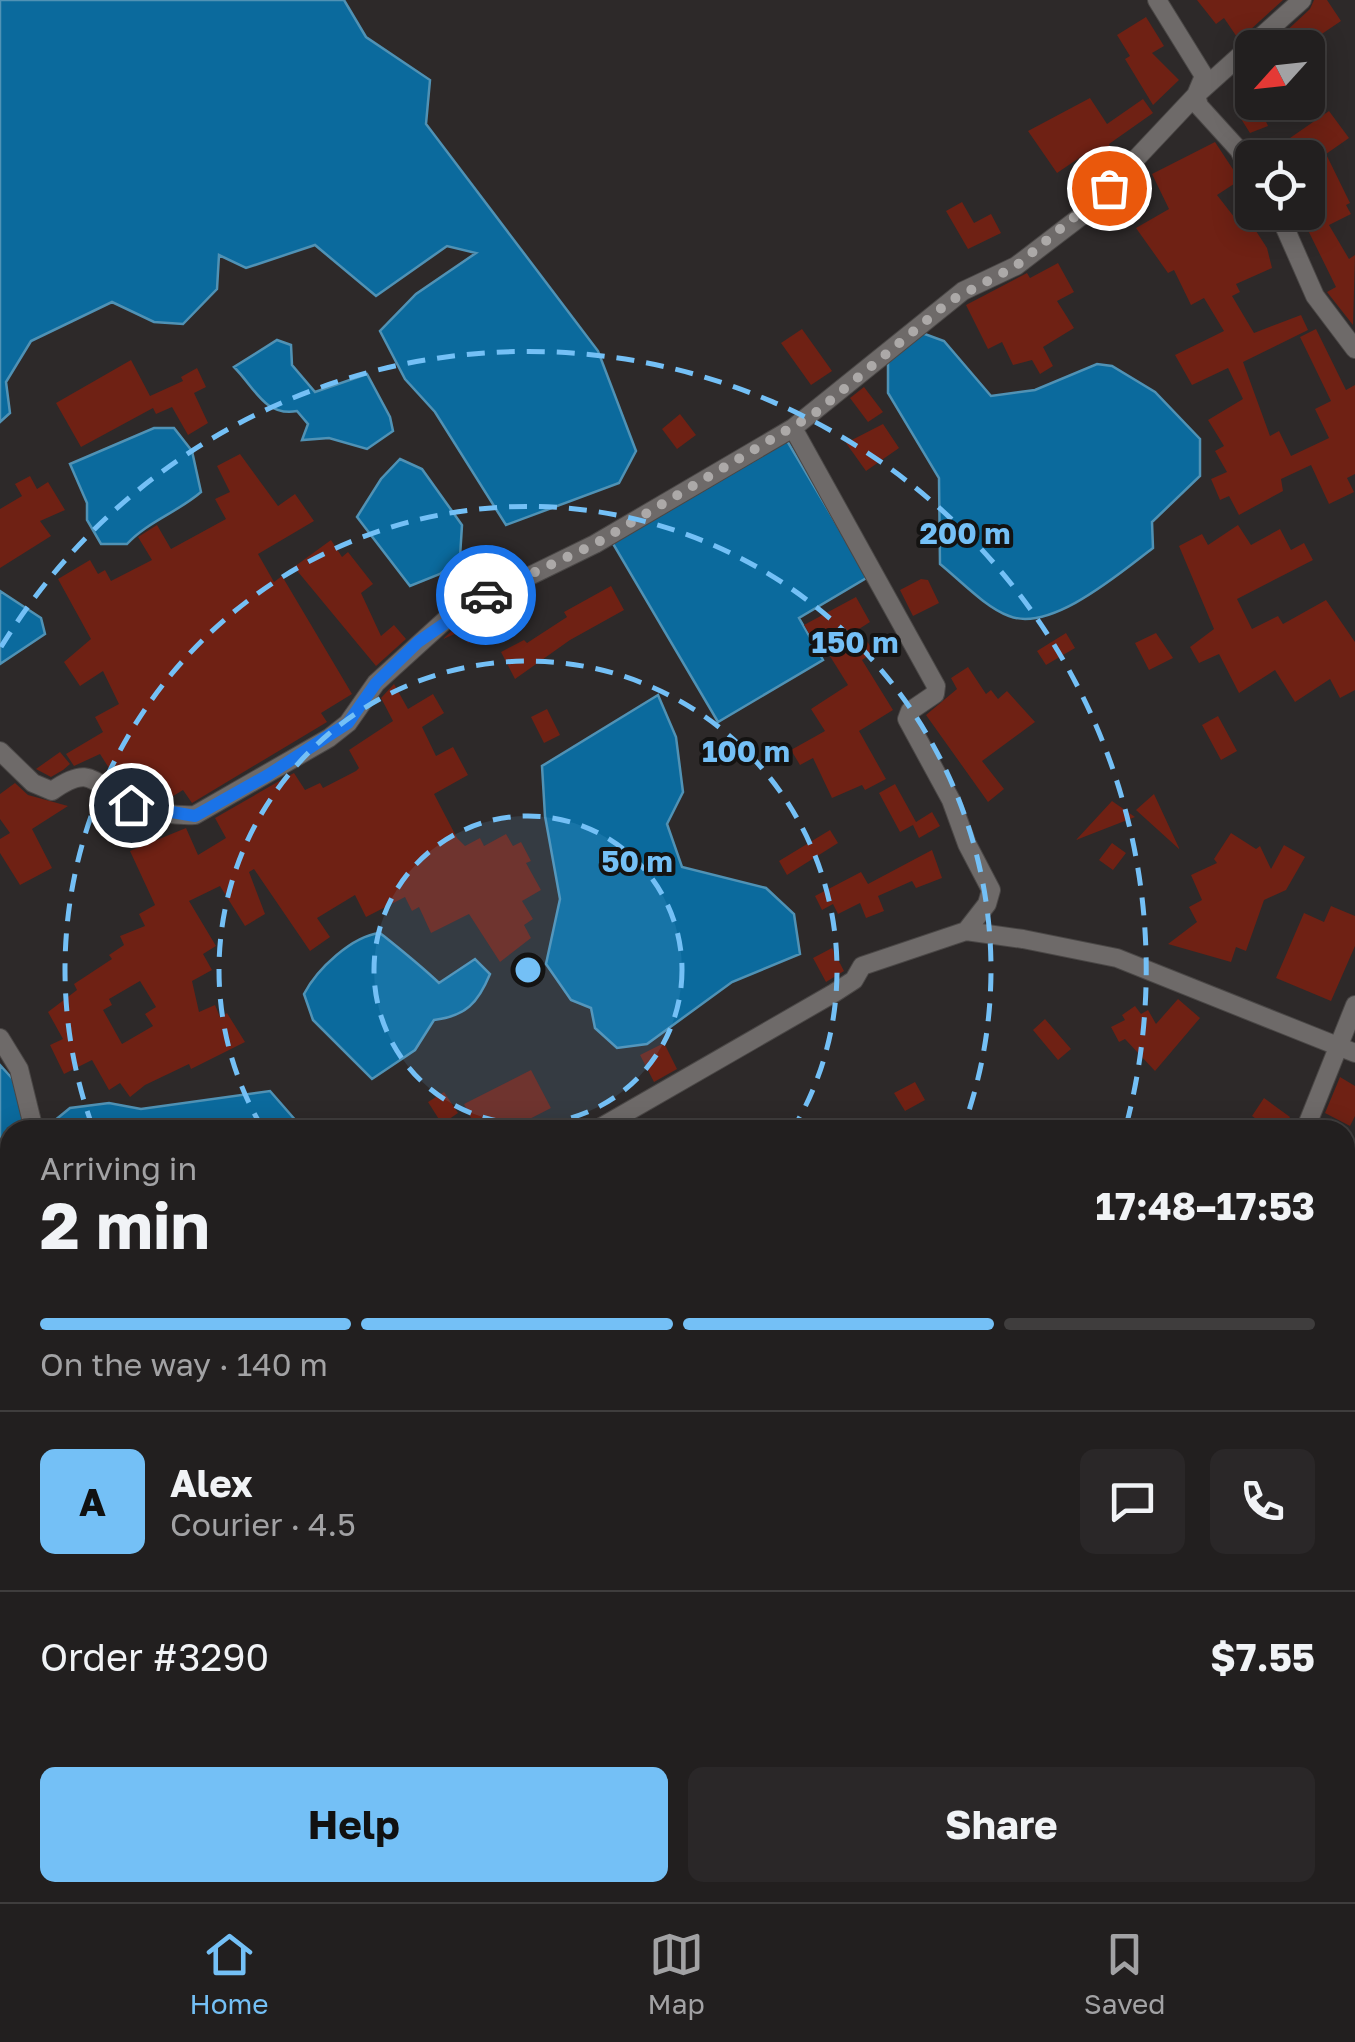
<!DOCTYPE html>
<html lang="en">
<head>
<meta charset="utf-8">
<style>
  :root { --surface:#221f1f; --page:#2a2728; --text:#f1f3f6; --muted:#a2a2a4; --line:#3f3d3d; --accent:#74c0f6 }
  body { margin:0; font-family:"Golos Text",sans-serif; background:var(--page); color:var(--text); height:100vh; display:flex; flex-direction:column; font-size:38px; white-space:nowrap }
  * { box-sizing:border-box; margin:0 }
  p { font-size:32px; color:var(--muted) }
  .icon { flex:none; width:55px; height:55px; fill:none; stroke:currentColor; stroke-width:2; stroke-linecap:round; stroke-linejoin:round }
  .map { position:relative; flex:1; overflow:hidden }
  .details { position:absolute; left:0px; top:1120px; width:1355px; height:782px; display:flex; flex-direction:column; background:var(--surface); border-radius:30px 30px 0 0; box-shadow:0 5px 25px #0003,0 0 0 2px var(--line) }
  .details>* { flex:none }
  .needle { width:65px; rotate:243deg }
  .tools { position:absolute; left:1235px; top:30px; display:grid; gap:20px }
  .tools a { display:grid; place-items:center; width:90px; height:90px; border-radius:15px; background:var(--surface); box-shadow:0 5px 25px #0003,0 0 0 2px var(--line); font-size:50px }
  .pin { position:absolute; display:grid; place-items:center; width:85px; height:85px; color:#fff; margin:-42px; border:5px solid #fff; border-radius:50%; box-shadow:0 2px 10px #0007 }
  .courier { position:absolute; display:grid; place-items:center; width:100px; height:100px; margin:-50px; border:8px solid #1a73e8; border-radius:50%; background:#fff; color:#222; box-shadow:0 2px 12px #0007 }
  .summary em { font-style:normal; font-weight:700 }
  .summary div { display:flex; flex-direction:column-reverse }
  .summary { display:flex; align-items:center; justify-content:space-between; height:170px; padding:0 40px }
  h1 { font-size:65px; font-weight:700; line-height:75px }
  .bar { display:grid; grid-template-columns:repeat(4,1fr); gap:15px 10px; align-content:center; height:120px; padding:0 40px }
  .bar i { height:12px; border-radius:8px; background:var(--line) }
  .bar .selected { background:var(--accent) }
  .bar p { grid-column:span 4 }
  .line { display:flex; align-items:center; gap:25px; padding:0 40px; border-top:2px solid var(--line) }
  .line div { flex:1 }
  .round { display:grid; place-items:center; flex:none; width:105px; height:105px; border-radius:15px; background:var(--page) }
  .cta { display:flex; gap:20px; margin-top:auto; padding:20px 40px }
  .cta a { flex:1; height:115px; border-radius:15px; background:var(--accent); color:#111; font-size:40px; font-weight:700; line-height:115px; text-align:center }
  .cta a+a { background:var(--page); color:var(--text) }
  .menu { display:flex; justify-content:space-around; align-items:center; height:140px; border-top:2px solid var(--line); background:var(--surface); font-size:28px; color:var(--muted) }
  .menu a { display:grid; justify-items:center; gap:5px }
  .menu .selected { color:var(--accent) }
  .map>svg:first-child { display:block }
  .water { fill:#0b6a9d; stroke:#5092b5; stroke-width:2.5 }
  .building { fill:#6f2114; fill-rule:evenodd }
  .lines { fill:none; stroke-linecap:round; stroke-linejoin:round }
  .minor-casing { stroke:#4a4746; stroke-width:20 }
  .minor { stroke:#6e6a69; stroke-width:18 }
  .done { stroke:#aca9a8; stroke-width:10; stroke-dasharray:0 18 }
  .route { stroke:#1a73e8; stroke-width:12 }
  .ring { fill:none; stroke:#74c0f6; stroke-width:5; stroke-dasharray:18 12 }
  .centre { fill:#74c0f6; stroke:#141312; stroke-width:5 }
  .ring-label { font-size:30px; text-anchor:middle; font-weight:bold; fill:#74c0f6; stroke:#141312; stroke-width:8; stroke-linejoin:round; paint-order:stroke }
</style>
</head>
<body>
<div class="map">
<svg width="1355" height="1902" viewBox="0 0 1355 1902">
  <rect width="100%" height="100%" fill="#2d2929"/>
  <path class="water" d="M0,0H344L366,37L430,80L426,124L598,351L636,451L619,483L506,525L435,412L405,379L380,331L416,294L476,253L447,246L376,296L315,245L246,268L219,255L217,289L183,324L154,322L112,302L31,341L6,382L10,413L0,422Z
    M922,333L944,341L991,396L1035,390L1097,364L1112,366L1155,392L1200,439V476L1152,522L1153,548C1121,572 1051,633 1009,616C985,607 961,581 940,564L939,478L888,393V362Z
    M277,340L291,345L292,365L315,392L367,374L390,417L393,431L367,449L329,438L302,440L308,424L297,411C265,417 255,388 234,367Z
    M154,428H174L192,451L201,492C178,512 147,522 127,544H101L87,520V503L70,464Z
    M786,439L868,577L799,618L823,660L718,722L612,542Z
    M400,459L422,469L462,525L460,557L440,574L410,586L357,517L381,479Z
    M0,591L41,618L45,634L0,664Z
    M658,695L676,737L683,792L667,824L682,867L766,888L794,914L800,954L732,982L647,1044L617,1048L595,1028L591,1008L571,1000L546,964L560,899L545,816L542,766Z
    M380,933C401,950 419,964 439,983L475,959L490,974C478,1003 466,1016 434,1020L415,1050L372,1079L313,1020L304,994C317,969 352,936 380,933Z
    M0,1065L19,1086L28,1130H10V1160L0,1166Z
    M270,1091L304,1130H43L70,1108L109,1103L141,1109Z
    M10,1611V1839L0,1847V1619Z
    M10,1874V1892H267L271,1902H0V1885Z
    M323,1893H420L423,1899L329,1902Z"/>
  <path class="building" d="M1197,0H1283L1239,40L1224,18L1216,24Z
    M1314,0H1327L1341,21L1301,48H1268L1310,9Z
    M1146,17L1164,46L1152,53L1179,80L1153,105L1125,59L1130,56L1117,35Z
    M1252,94V102H1257L1268,126L1250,133L1233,106Z
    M1090,98L1107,124L1143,99L1153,113L1109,144L1116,162L1103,175L1100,177L1091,155L1085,154L1057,173L1028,131Z
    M1329,111L1349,138L1326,154L1350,203L1346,205L1351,214L1329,225L1349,259L1355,255L1353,325L1327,292L1336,287L1302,218L1317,211L1308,195V184L1318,179L1308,158L1290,138Z
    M1215,142L1240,180L1217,195L1238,222L1247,217L1267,248L1272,268L1236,284L1240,292L1232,296L1254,333L1301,315L1308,330L1243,362L1270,436L1279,431L1291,456L1329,438L1315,409L1331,401L1300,337L1316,329L1346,390L1355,385V474L1347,478L1354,492L1329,504L1311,465L1281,479L1283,491L1239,515L1229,496L1220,500L1211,479L1227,472L1215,451L1224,446L1208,420L1243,399L1228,368L1192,385L1175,355L1224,331L1204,298L1191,305L1174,270L1168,273L1136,228L1169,209L1152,174Z
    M962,202L974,223L991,214L1001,233L968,249L946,211Z
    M1058,263L1074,292L1057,301L1074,328L1043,347L1053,366L1040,374L1032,360L1013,365L1002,342L988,349L966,305L1027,273L1030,278Z
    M802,329L832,371L811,385L781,343Z
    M131,360L150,396L183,381L181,377L197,368L206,387L194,393L208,423L188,435L172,407L156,414L153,408L81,447L56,403Z
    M864,387L883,412L868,422L850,398Z
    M680,414L696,435L677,449L662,429Z
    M883,424L899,448L866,471L846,443Z
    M240,454L278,506L295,494L314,521L258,554L274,582L282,576L352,694L321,713L327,722L192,803L183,790L170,798L155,776L137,788L124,769L114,776L100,754L74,766L66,754L103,732L95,717L119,704L103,671L80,686L64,662L91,639L58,579L90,560L98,574L105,570L111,581L152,560L138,537L157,525L171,549L226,519L215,499L230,492L217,466Z
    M30,476L37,489L48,482L65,510L40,521L51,536L0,568V509L22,496L15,484Z
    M1238,525L1251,545L1280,529L1291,550L1304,543L1313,560L1237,599L1252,629L1278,616L1283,624L1326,600L1355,642V690L1340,698L1330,679L1295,702L1275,670L1239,693L1219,654L1199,663L1190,647L1214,629L1179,546L1202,534L1208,545Z
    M331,540L342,557L348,552L373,584L361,593L381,636L394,625L406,639L376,666L294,567Z
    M488,562L497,578L454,599L448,591L463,580L461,576Z
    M921,579L928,580L939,603L913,616L900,590Z
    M611,586L624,610L570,640L515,679L501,652L524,640L527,643L567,617L564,612Z
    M856,597L870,622L859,629L874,652L862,660L893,710L859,731L886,779L865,790L862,785L832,798L813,758L800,765L791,750L825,731L811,709L848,685L818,637L812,639L804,625Z
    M508,600L496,607L500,614L480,623L486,634L468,643L462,631L443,639L459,624Z
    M1066,633L1075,648L1046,665L1037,651Z
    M1156,633L1173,658L1149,670L1135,643Z
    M968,667L986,694L991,690L998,699L1007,691L1035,722L982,761L1004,789L988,802L926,715L957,689L951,678Z
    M394,684L408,709L433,694L444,713L422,727L436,756L453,747L468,775L434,794L457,838L465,846L480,838L484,846L506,834L513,846L521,842L531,861L526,863L541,890L522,901L533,919L524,925L531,938L500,962L469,914L431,933L419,907L412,911L405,897L366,917L355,895L317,918L330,937L310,951L254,869L249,872L265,914L245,926L220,886L189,901L216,946L203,954L212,970L192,981L199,1012L215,1005L220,1017L227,1013L245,1042L191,1069L189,1064L145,1085L130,1097L120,1083L109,1090L92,1060L64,1074L50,1045L63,1039L48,1012L77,990L74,984L112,959L109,955L124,945L120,936L145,926L139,914L155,905L130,851L186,828L198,855L226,838L215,818L281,780L294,773L305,790L320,783L323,788L356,771L359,768L349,750L393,721L381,698ZM140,981L156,1007L145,1014L153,1026L122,1044L103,1010L112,1005L109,999Z
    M547,709L560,735L544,743L531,717Z
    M1218,716L1237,751L1221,760L1202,725Z
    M60,752L70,764L63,770L51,777L36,769Z
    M15,783L28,795L68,806L32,829L52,868L20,885L0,853V839L10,833L0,819V794Z
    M895,784L916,822L932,812L940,826L919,838L913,825L900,832L879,793Z
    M1154,794L1179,848V849L1136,810Z
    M1112,801L1135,817L1076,840Z
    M830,830L838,843L787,875L779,861Z
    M1231,833L1256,849L1260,846L1271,869L1284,845L1305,857L1286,890L1264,900L1246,951L1236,947L1231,962L1168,944L1197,922L1189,907L1202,900L1191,875L1217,863L1214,859Z
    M1112,843L1126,853L1113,870L1099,860Z
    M932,850L942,878L916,888L912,881L878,896L884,911L866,918L860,903L838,914L833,904L822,910L815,896L861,872L868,884Z
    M1331,906L1355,916V946L1331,1001L1276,978L1304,913L1324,922Z
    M832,948L844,971L826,982L813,958Z
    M1178,999L1200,1018L1155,1071L1125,1039L1119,1042L1111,1027L1125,1020L1122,1015L1135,1006L1141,1014L1148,1010L1156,1024Z
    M1045,1019L1071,1049L1058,1060L1033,1030Z
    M664,1043L677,1069L654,1082L640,1055Z
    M531,1070L551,1108L508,1130H477L464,1104Z
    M1340,1077L1355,1086V1116L1350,1126L1325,1113Z
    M915,1082L925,1100L905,1111L894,1093Z
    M444,1092L458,1113L442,1124L428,1102Z
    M1264,1098L1290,1117L1282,1130H1272L1252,1116Z"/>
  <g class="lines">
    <g class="minor-casing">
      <path id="minor" d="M1157,0L1204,76L1196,95L1199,106L1239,150L1252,176
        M1278,212L1315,296L1355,349
        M793,428L936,686L935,694L910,711L907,719L951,800L967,844L991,890L987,904L966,931
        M0,751L33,783L52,791C94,761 94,787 130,804C147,812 176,816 195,815L329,738L348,723L376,683L452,614L595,544L793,428L963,291L1016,266L1084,214L1196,95L1302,0
        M0,1038L19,1069L34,1130
        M596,1130L834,993L854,980L862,966L966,931L1023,939L1117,958L1355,1053
        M1305,1130L1355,1005
        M0,1387L10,1383
        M1137,1892L1139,1902"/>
    </g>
    <use href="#minor" class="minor"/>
  </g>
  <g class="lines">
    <path class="done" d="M486,595L595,544L814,414L950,301L1016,266L1109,188"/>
    <path class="route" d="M131,805L195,816L268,775L348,723L376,683L418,642L486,595"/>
  </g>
  <circle cx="528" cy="970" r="154" fill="#74c0f6" fill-opacity=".12"/>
  <g class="ring">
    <circle cx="528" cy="970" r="154"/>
    <path d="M263 1129A309 309 0 1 1 793 1129"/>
    <path d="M93 1128A463 463 0 1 1 963 1128"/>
    <path d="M1 647A618 618 0 0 1 1125 1130"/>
  </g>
  <circle cx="528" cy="970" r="15" class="centre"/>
  <g class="ring-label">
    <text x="965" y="544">200 m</text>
    <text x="855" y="653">150 m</text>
    <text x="746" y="762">100 m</text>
    <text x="637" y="872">50 m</text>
  </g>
</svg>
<div class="tools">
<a><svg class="needle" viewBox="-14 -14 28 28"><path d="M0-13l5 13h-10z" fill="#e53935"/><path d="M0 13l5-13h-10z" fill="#a2a2a4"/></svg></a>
<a><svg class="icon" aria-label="locate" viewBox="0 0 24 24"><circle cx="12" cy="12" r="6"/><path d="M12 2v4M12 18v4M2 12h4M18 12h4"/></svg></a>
</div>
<div class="pin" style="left:1109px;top:188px;background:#ea580c"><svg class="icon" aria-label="bag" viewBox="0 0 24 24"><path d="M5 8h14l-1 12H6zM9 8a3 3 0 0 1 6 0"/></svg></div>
<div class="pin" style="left:131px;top:805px;background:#1f2937"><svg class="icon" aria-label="home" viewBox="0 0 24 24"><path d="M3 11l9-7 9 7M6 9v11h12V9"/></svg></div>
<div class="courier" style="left:486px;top:595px"><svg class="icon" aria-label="car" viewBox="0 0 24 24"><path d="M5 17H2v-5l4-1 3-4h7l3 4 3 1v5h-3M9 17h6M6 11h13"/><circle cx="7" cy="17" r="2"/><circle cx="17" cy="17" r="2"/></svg></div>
<section class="details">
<div class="summary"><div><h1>2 min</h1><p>Arriving in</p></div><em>17:48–17:53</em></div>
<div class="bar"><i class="selected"></i><i class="selected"></i><i class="selected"></i><i></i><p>On the way · 140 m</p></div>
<div class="line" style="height:180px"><b class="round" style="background:var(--accent);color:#111">A</b><div><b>Alex</b><p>Courier · 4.5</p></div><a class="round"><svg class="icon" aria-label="chat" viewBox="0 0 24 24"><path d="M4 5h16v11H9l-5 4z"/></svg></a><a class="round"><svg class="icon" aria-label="phone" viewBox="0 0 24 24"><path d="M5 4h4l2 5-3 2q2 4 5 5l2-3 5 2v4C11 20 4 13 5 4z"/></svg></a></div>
<div class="line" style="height:130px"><div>Order #3290</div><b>$7.55</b></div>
<div class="cta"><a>Help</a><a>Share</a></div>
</section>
</div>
<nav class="menu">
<a class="selected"><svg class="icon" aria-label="home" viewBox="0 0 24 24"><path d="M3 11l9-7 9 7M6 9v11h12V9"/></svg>Home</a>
<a><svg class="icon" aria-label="map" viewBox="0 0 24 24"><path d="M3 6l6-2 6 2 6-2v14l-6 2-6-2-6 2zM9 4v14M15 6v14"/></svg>Map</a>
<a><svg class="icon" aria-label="saved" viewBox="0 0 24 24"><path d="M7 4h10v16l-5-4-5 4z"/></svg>Saved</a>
</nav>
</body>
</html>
